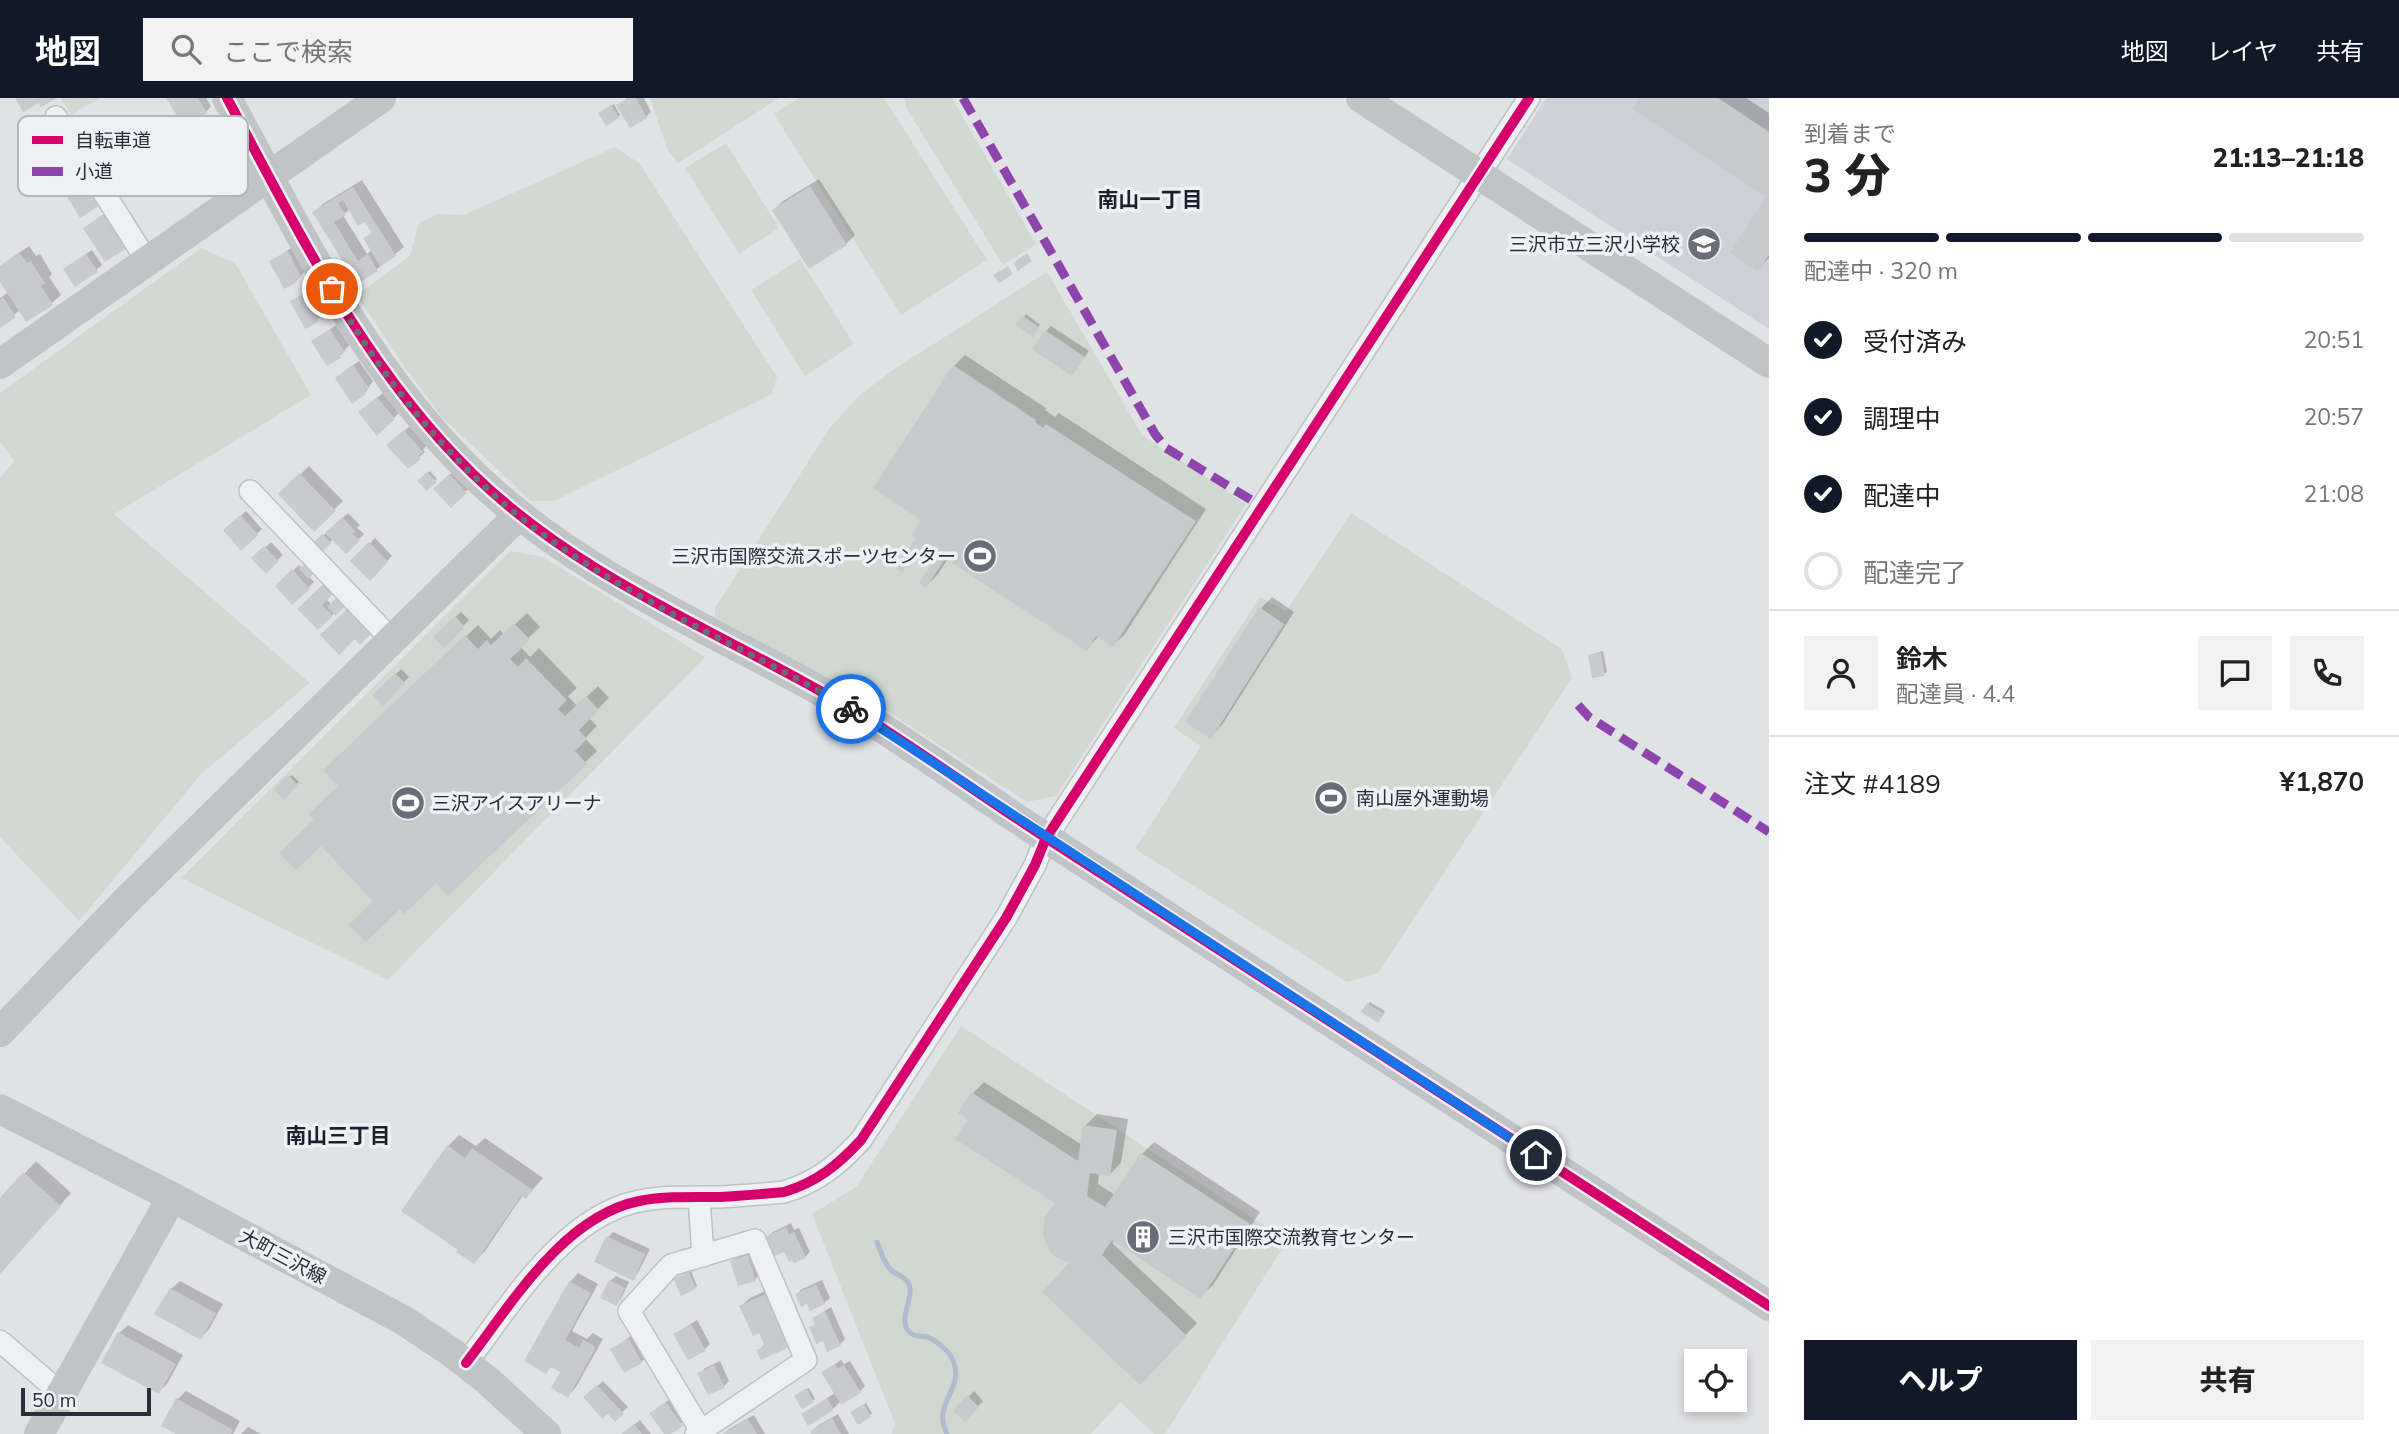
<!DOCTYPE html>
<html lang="ja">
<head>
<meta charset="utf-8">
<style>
  :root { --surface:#fff; --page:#f2f2f2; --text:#222; --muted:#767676; --line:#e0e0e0; --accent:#111827 }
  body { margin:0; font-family:Mulish,"Noto Sans JP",sans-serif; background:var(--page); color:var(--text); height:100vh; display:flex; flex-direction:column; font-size:26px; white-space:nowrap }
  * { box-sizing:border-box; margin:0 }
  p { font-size:23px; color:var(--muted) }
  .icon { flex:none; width:38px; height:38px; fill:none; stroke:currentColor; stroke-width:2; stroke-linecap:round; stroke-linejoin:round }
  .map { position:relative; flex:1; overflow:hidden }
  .details { display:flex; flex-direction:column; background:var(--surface); width:630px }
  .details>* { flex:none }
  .buttons { position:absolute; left:1684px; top:1251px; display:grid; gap:14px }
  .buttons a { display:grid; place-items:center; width:63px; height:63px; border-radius:0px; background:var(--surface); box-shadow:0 4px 10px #0003; font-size:35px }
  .scale { position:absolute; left:21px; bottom:18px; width:130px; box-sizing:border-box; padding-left:7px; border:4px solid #2a2e3c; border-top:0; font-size:19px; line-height:24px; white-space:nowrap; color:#2a2e3c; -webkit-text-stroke:5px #eef0f4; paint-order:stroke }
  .pin { position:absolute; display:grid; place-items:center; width:60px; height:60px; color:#fff; margin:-30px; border:4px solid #fff; border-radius:50%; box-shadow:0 2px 7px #0007 }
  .courier { position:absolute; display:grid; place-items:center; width:70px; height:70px; margin:-35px; border:5px solid #1a73e8; border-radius:50%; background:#fff; color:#222; box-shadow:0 2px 9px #0007 }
  .head em { font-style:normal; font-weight:800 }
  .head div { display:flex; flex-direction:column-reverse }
  .head { display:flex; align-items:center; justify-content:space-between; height:119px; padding:0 35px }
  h1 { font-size:46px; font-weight:800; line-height:52px }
  .bar { display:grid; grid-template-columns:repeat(4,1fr); gap:10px 7px; align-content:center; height:84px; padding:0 35px }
  .bar i { height:9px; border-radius:5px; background:var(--line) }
  .bar .on { background:var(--accent) }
  .bar p { grid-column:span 4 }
  .line { display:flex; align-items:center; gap:18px; padding:0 35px; border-top:2px solid var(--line) }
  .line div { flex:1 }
  .round { display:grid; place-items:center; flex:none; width:74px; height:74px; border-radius:0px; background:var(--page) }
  ol { padding:0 35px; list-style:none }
  li { display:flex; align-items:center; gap:21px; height:77px }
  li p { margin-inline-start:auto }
  li .icon { padding:7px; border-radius:50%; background:var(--accent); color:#fff; stroke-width:4 }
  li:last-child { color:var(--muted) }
  li i { width:38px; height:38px; border:4px solid var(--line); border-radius:50% }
  .cta { display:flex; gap:14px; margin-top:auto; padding:14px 35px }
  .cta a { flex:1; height:80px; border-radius:0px; background:var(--accent); color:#fff; font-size:28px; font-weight:800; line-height:80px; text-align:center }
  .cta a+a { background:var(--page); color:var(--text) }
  header { display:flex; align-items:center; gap:42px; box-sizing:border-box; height:98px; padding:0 35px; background:var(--accent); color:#fff }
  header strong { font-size:33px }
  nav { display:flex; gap:38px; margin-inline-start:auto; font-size:24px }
  .search { width:490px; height:63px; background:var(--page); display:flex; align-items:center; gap:18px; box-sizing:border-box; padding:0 24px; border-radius:0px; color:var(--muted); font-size:26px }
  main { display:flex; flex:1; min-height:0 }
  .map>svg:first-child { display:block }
  .built { fill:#d0d1d8 }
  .green { fill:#d0d8d1 }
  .shadow { fill:#0003; fill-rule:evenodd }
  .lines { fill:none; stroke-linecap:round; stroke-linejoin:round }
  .stream { stroke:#b2bccd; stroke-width:5 }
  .building { fill:#c9cacd }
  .street-casing { stroke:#bfc0c3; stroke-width:24 }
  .street { stroke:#eff0f2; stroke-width:21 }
  .secondary { stroke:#c2c3c7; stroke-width:30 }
  .quiet { stroke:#8e44ad; stroke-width:9; stroke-dasharray:18 9; stroke-linecap:butt }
  .cycleway-casing { stroke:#eef0f4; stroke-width:15 }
  .cycleway { stroke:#d6006c; stroke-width:10 }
  .done { stroke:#6a6d77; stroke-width:7; stroke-dasharray:0 12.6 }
  .route { stroke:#1a73e8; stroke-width:9 }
  .labels { text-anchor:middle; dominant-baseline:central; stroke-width:7; stroke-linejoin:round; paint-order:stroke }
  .poi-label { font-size:19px; fill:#2a2e3c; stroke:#eef0f4; text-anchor:start }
  .street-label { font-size:19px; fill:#2a2e3c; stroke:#eef0f4 }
  .neighbourhood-label { font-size:21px; font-weight:bold; fill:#1c1f2d; stroke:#eef0f4 }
  .key { fill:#eef0f4; stroke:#b3b6bd; stroke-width:2 }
  .key-label { font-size:19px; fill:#2a2e3c }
</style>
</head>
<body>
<header>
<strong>地図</strong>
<div class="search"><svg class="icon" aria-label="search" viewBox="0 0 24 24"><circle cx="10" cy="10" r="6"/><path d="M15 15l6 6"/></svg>ここで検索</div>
<nav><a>地図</a><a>レイヤ</a><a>共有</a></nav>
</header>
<main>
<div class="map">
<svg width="1769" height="1336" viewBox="0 0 1769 1336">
  <rect width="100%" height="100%" fill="#e1e2e5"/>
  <path class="built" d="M1546,0H1769V231L1507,61Z"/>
  <path class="green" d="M61,0H100L71,17Z
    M650,0H779L678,65L668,53Z
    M799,0H884L987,162L901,217L774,16Z
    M904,0H952L1036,146L1003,167L907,11Z
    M726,45L779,130L739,156L685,70Z
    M615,49L639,65L777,279L772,296L554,403H531L443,320L406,271L357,197L410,158L419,125L437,116L464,117Z
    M201,150L235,165L311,297L114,416L310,585L202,675L79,823L0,739V380L14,363L0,343V295Z
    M800,161L854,246L805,278L751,192Z
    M1045,175L1049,177L1142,337L1246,406L1056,698L1027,704L892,616L715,519V510L831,328L861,296L893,272Z
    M1351,415L1562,551L1572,580L1378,875L1347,884L1135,751L1201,648L1174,630L1260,499L1286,513Z
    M510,453L543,459L705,559L388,882L181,780Z
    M961,928L1287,1143L1165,1336H1154L1120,1304L1091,1336H892L895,1325L812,1116L856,1089Z"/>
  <path class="shadow" d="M168,0H206L211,8L206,14Z
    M627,0H644L651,14L646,19L619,7Z
    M1641,0H1746L1769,15V160L1758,171L1769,99Z
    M614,6L620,17L618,19L602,13Z
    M819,81L855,137L846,146L774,112L783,103Z
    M362,82L404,149L377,171L357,183L315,114L323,106ZM350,111L366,121L373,133L366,141L372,152L367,156L343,117Z
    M109,113L132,143L105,162L91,125Z
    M29,148L36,158L40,156L52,176L49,179L61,197L52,205L26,222L20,212L0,228V200L9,194L0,181V168Z
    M293,149L306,172L296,183L271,163Z
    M92,152L102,167L96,172L71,166Z
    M316,188L328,210L317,222L292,204Z
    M1026,216L1040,227L1035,234L1024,218Z
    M336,227L349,247L340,258L313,243Z
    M1051,228L1089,253L1072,276L1046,233Z
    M965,257L1046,310L1045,312L1055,319L1059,315L1206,411L1125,536L1113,547L1099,538L1087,550L951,456L938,476L926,488L936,462L919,451L901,472L919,439L924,421L954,268Z
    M359,263L373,283L365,295L342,275Z
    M383,295L399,315L378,336L366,309Z
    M410,328L427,347L423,352L425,354L408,369L394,342Z
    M309,368L343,403L314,431L280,396Z
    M455,372L471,388L451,408L435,391Z
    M430,373L437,381L427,391L419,383Z
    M246,413L262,431L242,450L225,432Z
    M348,415L360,427L357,430L364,436L346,454L333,441L323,451L316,444Z
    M375,440L392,458L370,480L353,463Z
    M271,444L283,457L266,473L254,460Z
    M299,467L314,484L292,505L277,488Z
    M328,483L336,491L326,501L332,507L346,505L318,530L299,511Z
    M1272,499L1294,514L1222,627L1211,638L1260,511Z
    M461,514L469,522L444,547L435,539Z
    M527,515L540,529L520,548L530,559L539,550L577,590L568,598L577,608L598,588L609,600L589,620L597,628L585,640L597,653L448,796L436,783L400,809L376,803L317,721L340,688L326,672L478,527L491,541L500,532L504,537Z
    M1603,553L1607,574L1604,576L1590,557Z
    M401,571L409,579L383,605L375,597Z
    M292,677L299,684L284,699L276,692Z
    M1370,904L1385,913L1380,921L1368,906Z
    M984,984L1082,1047L1085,1028L1097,1016L1128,1021L1121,1065L1110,1076L1099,1074L1098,1086L1115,1097L1142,1056L1154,1044L1260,1114L1213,1187L1201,1198L1115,1142L1112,1145L1197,1225L1151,1273L1072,1165L1057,1105L971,1020L972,996Z
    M459,1037L476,1048L485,1040L543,1080L526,1099L523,1097L485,1153L474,1164L448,1048Z
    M36,1063L71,1095L0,1174V1102Z
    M791,1125L794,1132L799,1130L810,1154L805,1159L785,1152L767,1139L773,1134Z
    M613,1134L650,1151L638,1175L633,1180L608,1139Z
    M753,1153L760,1176L755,1181L732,1163L737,1158Z
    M691,1173L697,1188L695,1190L678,1179Z
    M578,1175L598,1186L572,1233L587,1241L593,1235L603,1241L576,1289L568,1298L562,1273L552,1268L546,1274L570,1184Z
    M616,1178L629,1184L621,1201L616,1206L610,1183Z
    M822,1182L830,1200L824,1205L808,1204L797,1196L802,1191Z
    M180,1183L223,1206L209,1231L201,1240L171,1191Z
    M776,1188L799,1238L758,1253L766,1245L760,1233L741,1208L750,1200Z
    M831,1209L845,1241L840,1246L811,1230L816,1225L814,1220Z
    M697,1222L710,1246L705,1251L675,1236Z
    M128,1227L183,1257L167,1286L159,1294L119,1235Z
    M634,1236L647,1259L641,1264L612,1251Z
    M841,1262L844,1266L850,1263L865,1288L860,1294L840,1304L833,1311L803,1316L835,1295L823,1275Z
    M720,1263L729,1283L724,1288L700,1275L705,1270Z
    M603,1283L628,1309L615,1321L585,1299Z
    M809,1290L815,1301L803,1309L798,1296Z
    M186,1293L240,1323L233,1336H179L178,1301Z
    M974,1293L983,1303L965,1322L955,1313Z
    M672,1300L687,1321L666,1336L657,1310Z
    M866,1305L872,1315L858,1325L854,1312Z
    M838,1316L849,1336H813L812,1334L817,1328Z
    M754,1317L765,1336H724L729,1331Z
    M640,1322L651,1336H622Z
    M248,1329L261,1336H241Z"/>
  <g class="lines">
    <path class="stream" d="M877,1144C881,1154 884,1166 892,1173C899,1178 908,1179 910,1190C912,1204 896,1226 912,1236C916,1239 923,1238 928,1239C938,1244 951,1254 954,1265C963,1293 932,1305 947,1336"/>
  </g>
  <path class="building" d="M15,0H57L41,9L39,5L23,14Z
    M166,0H198L207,15L184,29Z
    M628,0H636L647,20L630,30L616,7Z
    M1639,0H1718L1769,34V157L1758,173L1730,155L1766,99L1632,11Z
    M611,7L619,20L606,28L598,15Z
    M77,73L100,107L80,120L58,84Z
    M810,88L847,147L809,171L772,112Z
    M353,89L396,158L380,168L363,140L372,135L365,124L358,128L343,102L338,105L346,117L334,124L358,163L368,156L378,173L357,186L312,114Z
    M103,117L127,150L105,164L83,130Z
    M288,153L301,179L295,182L297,184L284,191L269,163Z
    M20,155L27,165L31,163L45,185L41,188L53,207L26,224L0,184V168Z
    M1027,155L1032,163L1018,173L1013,165Z
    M86,156L98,174L75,189L63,171Z
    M1008,168L1013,176L999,185L993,177Z
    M310,192L324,216L317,221L318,224L305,231L290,203Z
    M3,199L16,219L0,230V201Z
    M1022,217L1039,229L1033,239L1016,227Z
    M330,231L345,254L339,257L341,260L327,268L311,243Z
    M1045,232L1085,259L1072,278L1032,251Z
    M353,267L369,290L364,294L366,296L352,306L335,280Z
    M953,267L1036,322L1035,324L1043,330L1046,326L1196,423L1113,549L1096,538L1087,553L952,465L955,461L948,456L926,490L919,485L934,463L917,451L902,475L896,471L916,440L912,437L921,422L873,390Z
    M377,299L395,321L377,338L358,314Z
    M404,332L423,354L418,358L421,361L408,371L386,347Z
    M427,374L437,384L427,393L417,383Z
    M299,375L336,413L314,434L278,396Z
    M449,376L467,395L451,410L433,391Z
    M240,417L258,437L241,453L223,432Z
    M342,419L356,434L353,436L360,442L346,456L325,435Z
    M322,436L331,445L323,453L314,444Z
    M369,444L388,464L370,483L350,463Z
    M264,448L279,463L266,476L251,460Z
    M307,464L316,473L308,481L299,471Z
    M292,471L310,491L292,507L275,488Z
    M322,487L332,497L322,507L333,518L318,532L297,511Z
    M337,499L345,508L336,518L327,509Z
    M349,509L373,534L360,547L355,541L339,557L320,537Z
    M1259,509L1284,526L1211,641L1185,624Z
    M455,518L465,529L444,550L433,539Z
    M514,525L530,542L510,561L518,569L526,560L567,602L558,611L565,618L586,598L599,612L579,632L587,641L575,653L587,666L448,798L436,785L404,816L400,811L366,844L349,827L373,803L321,748L296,772L279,755L314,721L309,716L338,688L323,672L465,537L478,551L487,542L491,547Z
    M1601,554L1605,578L1592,580L1588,557Z
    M395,575L405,585L383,608L372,597Z
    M288,677L298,687L284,702L274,692Z
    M1367,905L1384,916L1378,925L1361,914Z
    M971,994L1078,1063L1083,1027L1117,1032L1110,1078L1090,1075L1087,1098L1105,1109L1141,1055L1250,1126L1201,1201L1112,1142L1102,1157L1187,1238L1140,1287L1042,1194L1069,1165L1057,1160L1050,1154L1043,1137L1045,1118L1055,1105L955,1041L968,1021L958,1015Z
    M447,1047L465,1060L472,1050L533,1092L526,1101L521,1098L474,1166L456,1154L458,1152L401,1113Z
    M23,1074L61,1108L0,1176V1100Z
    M786,1129L789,1136L794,1134L806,1160L794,1165L792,1162L789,1164L784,1154L774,1158L765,1139Z
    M606,1138L645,1156L634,1183L594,1164Z
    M748,1157L756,1183L738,1188L730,1163Z
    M689,1174L696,1191L681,1198L673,1180Z
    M609,1182L625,1190L617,1208L600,1200Z
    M569,1183L591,1195L565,1242L579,1250L583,1242L596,1249L568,1300L551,1290L560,1274L550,1269L546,1276L524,1263Z
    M816,1186L825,1206L810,1213L807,1206L801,1209L795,1196Z
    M170,1190L216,1215L201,1242L154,1216Z
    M768,1195L792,1248L761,1262L756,1252L765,1248L759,1235L753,1238L739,1208Z
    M825,1213L841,1248L827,1254L823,1243L816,1246L809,1229L815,1227L812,1220Z
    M691,1226L706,1253L688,1262L673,1236Z
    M118,1234L176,1266L159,1296L101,1265Z
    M629,1240L642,1265L624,1275L610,1251Z
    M835,1266L838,1270L844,1267L861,1295L841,1307L821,1274Z
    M714,1267L725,1290L708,1297L697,1275Z
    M597,1287L624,1316L615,1324L608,1316L602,1321L583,1299Z
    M806,1290L814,1304L802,1311L794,1298Z
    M967,1297L979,1309L965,1324L953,1313Z
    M176,1300L233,1332L231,1336H176L161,1328Z
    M827,1300L834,1312L808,1328L801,1316Z
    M666,1304L683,1328L671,1336H664L649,1315Z
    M864,1306L871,1319L858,1327L850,1314Z
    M832,1320L841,1336H811L810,1333Z
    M748,1321L757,1336H722Z
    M634,1326L642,1336H621Z"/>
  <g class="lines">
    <g class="street-casing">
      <path id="street" d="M56,19L147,163
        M250,393L391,541
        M699,1099L703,1158
        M0,1243L62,1296
        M466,1265C511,1207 562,1119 639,1103C665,1098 693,1099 720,1099C741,1098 762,1096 784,1094C817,1084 838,1067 861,1042L1006,820L1035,767L1046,740L1529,0
        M696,1336L701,1333L806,1262L755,1142L671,1167L629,1213L701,1333L703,1336"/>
    </g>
    <use href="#street" class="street"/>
    <path class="secondary" d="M227,0C298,132 364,270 473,376C590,490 744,542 879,628C938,666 995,707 1054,745C1292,899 1531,1053 1769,1208
      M1361,0L1769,265
      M0,266L381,0
      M0,934L127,802L518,418
      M0,1011L172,1099L403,1222L451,1254L487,1282L546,1336
      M39,1336L172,1099"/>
    <path class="quiet" d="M963,0L1155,336L1166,350L1261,408
      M1578,607L1589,619L1769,734"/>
    <g class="cycleway-casing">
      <path id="cycleway" d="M227,0C298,132 364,270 473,376C590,490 744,542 879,628C938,666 995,707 1054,745C1292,899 1531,1053 1769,1208
        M466,1265C511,1207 562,1119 639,1103C665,1098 693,1099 720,1099C741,1098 762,1096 784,1094C817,1084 838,1067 861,1042L1006,820L1035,767L1046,740L1529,0"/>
    </g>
    <use href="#cycleway" class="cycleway"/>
  </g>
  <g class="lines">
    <path class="done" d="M332,191C379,276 444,358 520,419C560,451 605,478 649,503C716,541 785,572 851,611"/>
    <path class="route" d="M851,611L1536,1057"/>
  </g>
  <defs>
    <g id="school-disc" transform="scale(1.75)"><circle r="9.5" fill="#6a6d77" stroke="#eef0f4"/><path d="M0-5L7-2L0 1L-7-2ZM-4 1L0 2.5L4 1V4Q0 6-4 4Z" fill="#fff"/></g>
    <g id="stadium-disc" transform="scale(1.75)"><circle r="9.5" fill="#6a6d77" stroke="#eef0f4"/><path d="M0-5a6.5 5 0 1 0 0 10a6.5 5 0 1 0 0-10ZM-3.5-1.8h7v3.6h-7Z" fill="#fff"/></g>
    <g id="building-disc" transform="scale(1.75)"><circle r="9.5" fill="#6a6d77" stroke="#eef0f4"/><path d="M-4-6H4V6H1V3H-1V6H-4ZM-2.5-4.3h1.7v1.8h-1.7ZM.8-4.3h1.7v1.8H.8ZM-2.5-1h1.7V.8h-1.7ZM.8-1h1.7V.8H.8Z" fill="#fff"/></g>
  </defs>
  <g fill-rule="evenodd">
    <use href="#school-disc" x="1704" y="146"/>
    <use href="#stadium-disc" x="980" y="458"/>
    <use href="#stadium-disc" x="1331" y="700"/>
    <use href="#stadium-disc" x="408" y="705"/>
    <use href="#building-disc" x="1143" y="1139"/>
  </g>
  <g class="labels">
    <g class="poi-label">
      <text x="1680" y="146" text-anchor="end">三沢市立三沢小学校</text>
      <text x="956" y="458" text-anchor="end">三沢市国際交流スポーツセンター</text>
      <text x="1356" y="700">南山屋外運動場</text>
      <text x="432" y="705">三沢アイスアリーナ</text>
      <text x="1168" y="1139">三沢市国際交流教育センター</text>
    </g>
    <g class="street-label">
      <text transform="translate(283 1158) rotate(28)">大町三沢線</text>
    </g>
    <g class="neighbourhood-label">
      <text x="1150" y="101">南山一丁目</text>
      <text x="338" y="1037">南山三丁目</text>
    </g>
  </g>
  <rect x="18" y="18" width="230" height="80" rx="10" class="key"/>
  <rect x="32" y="38" width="31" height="8" fill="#d6006c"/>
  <rect x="32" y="69" width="31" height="9" fill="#8e44ad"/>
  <g class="key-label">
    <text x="75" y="49">自転車道</text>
    <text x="75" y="80">小道</text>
  </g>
</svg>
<div class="buttons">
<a><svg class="icon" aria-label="locate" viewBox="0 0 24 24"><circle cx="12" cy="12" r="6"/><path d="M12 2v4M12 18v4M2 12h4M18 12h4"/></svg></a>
</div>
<div class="scale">50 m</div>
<div class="pin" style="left:332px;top:191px;background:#ea580c"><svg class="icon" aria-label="bag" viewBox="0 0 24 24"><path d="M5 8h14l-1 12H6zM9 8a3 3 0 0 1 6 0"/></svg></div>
<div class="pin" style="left:1536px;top:1057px;background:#1f2937"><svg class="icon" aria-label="home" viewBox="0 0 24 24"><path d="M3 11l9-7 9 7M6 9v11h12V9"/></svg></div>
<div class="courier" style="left:851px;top:611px"><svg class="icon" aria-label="bike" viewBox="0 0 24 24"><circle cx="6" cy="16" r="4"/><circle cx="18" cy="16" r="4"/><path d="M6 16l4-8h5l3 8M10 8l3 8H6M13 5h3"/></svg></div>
</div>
<section class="details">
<div class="head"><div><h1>3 分</h1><p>到着まで</p></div><em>21:13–21:18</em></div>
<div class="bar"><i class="on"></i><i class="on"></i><i class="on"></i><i></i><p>配達中 · 320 m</p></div>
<ol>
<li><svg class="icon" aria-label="check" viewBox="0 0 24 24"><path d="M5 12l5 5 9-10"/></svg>受付済み<p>20:51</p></li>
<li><svg class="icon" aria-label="check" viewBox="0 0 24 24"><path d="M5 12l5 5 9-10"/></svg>調理中<p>20:57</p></li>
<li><svg class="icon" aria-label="check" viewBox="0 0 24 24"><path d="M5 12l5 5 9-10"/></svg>配達中<p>21:08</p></li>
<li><i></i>配達完了</li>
</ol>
<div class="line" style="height:126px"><a class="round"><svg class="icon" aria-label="person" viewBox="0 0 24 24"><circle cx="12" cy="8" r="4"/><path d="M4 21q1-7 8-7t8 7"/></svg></a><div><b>鈴木</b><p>配達員 · 4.4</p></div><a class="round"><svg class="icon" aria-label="chat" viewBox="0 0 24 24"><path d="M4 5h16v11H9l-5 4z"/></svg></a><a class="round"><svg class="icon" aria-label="phone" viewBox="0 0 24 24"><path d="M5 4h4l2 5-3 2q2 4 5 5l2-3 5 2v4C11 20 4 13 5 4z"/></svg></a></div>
<div class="line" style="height:91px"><div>注文 #4189</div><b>¥1,870</b></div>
<div class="cta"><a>ヘルプ</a><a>共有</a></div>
</section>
</main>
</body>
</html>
